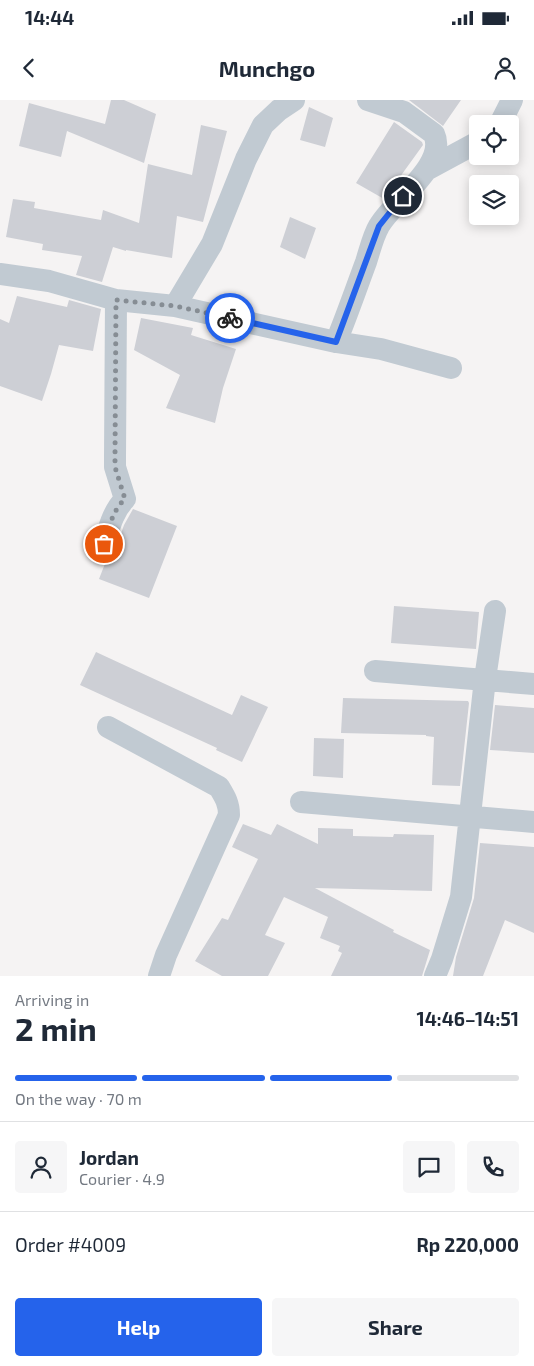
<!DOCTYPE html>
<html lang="en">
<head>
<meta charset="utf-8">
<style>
  :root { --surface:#fff; --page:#f6f6f7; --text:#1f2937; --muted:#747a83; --line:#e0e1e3; --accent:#2563eb }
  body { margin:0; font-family:"Exo 2",sans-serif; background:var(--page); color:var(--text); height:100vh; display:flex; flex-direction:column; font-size:19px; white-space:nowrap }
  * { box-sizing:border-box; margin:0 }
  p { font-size:16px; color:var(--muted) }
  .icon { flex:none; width:28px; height:28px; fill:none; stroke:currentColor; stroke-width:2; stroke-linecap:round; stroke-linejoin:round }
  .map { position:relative; height:876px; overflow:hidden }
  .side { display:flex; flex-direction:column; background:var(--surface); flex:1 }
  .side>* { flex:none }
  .buttons { position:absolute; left:469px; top:15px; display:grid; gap:10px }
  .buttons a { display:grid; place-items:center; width:50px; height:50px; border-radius:5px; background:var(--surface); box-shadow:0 2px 12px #0003; font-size:25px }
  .pin { position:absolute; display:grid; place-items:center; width:42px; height:42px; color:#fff; margin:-21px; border:2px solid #fff; border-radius:50%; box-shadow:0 1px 5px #0007 }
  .courier { position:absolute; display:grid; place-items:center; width:50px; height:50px; margin:-25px; border:4px solid #2563eb; border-radius:50%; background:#fff; color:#222; box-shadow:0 1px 6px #0007 }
  .overview em { font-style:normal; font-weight:700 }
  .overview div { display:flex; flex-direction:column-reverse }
  .overview { display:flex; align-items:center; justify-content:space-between; height:85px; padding:0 15px }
  h1 { font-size:32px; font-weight:700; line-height:38px }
  .bar { display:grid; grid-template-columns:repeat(4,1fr); gap:8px 5px; align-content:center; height:60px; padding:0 15px }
  .bar i { height:6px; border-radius:4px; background:var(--line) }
  .bar .selected { background:var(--accent) }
  .bar p { grid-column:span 4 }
  .line { display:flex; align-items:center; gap:12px; padding:0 15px; border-top:1px solid var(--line) }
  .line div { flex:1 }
  .round { display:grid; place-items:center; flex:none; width:52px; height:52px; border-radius:5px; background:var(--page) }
  .action { display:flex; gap:10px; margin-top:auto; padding:10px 15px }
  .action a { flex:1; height:58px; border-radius:5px; background:var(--accent); color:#fff; font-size:20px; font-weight:700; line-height:58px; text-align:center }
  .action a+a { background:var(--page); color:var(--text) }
  .status { display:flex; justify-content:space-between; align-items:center; height:35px; padding:0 25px; background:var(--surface); direction:ltr }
  .status svg { height:14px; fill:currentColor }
  header { display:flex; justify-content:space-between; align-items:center; height:65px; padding:0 15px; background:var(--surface); font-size:22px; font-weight:700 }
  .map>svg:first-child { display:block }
  .building { fill:#cdcfd5 }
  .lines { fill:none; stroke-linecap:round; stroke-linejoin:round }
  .minor { stroke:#c1cad2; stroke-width:22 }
  .done { stroke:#868d94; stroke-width:5; stroke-dasharray:0 9 }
  .route { stroke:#2563eb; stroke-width:6 }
</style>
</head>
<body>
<div class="status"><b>14:44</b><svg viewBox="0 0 49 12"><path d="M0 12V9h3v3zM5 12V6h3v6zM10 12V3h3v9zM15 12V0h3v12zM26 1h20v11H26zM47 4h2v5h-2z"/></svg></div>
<header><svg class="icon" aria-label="back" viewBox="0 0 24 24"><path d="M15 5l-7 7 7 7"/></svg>Munchgo<svg class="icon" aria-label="person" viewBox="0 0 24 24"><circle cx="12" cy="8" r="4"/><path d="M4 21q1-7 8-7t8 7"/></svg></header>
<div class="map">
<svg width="534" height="876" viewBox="0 0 534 876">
  <rect width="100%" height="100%" fill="#f5f3f3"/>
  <path class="building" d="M111,0H124L156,14L144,63L67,31L61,57L19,46L29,3L105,24Z
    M409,0H461L443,26Z
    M309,7L333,18L325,47L300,40Z
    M394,22L422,42L423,45L384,99L356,83Z
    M201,25L227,31L203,122L177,116L172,158L126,150V151L113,147L102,182L76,175L82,156L42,150L43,144L6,137L13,99L35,102L34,108L101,120L103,110L139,123L148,64L192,75Z
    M290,117L316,128L305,159L280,147Z
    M17,196L67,207L69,200L101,209L93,251L59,245L51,274L42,301L0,286V219L9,223Z
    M141,218L193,228L191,235L236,249L223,288L215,323L166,308L180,275L134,250Z
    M133,409L177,426L149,498L99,479L108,456L113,453L116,448L124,425Z
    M394,506L479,512L476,549L391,543Z
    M96,552L232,615L241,595L268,607L242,662L216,650L217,648L80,585Z
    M343,598L468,601L469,603L460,686L432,685L434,637L426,636V635L341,633Z
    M495,605L534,608V653L490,650Z
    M314,638L344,639L343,678L313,676Z
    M243,724L271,735L277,724L318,744V728L353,729V736L393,737L394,734L434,735L432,791L315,788L394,830L393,832L430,850L422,876H331L342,853L338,851L340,846L320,838L328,817L284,797L265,835L285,843L268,876H222L195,861L222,818L228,820L258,759L232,747Z
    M480,743L534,747V833L505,820L483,876H453L456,857L474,798Z"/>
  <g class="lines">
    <path class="minor" d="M499,24L502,20L512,0
      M428,69L478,42
      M0,174L49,181L116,200L175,206L336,242L381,249L451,268
      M175,206L212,144L246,59L263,25L279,10L294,0
      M336,242C347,215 356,189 366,162C370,150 373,136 379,126C393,101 448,64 434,34L404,12L368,0
      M104,444C109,428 113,411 125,399L115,367V357L116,200
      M375,571L534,584
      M108,627L219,687C225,697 229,703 229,715L166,855L159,876
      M301,702L534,722
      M435,876L442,859L461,797L485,579L495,511"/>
  </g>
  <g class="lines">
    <path class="done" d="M104,444C109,428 112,411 125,399L115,367V357L116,200L175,206L230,218"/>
    <path class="route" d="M230,218L336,242L379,126L403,96"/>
  </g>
</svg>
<div class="buttons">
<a><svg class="icon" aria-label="locate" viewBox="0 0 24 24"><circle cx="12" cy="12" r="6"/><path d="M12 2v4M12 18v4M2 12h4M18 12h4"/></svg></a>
<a><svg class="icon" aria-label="layers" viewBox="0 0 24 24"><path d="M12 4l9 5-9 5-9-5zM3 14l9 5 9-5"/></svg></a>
</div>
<div class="pin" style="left:104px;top:444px;background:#ea580c"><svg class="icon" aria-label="bag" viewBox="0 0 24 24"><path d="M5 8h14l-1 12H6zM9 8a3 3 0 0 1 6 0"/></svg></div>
<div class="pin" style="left:403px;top:96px;background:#1f2937"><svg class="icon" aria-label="home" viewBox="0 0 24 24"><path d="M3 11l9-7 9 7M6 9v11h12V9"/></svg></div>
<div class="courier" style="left:230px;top:218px"><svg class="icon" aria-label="bike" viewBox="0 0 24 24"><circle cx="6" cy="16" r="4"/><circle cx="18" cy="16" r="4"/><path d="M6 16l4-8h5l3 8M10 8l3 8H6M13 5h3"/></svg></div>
</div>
<section class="side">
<div class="overview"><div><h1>2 min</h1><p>Arriving in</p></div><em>14:46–14:51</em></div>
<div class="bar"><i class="selected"></i><i class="selected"></i><i class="selected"></i><i></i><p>On the way · 70 m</p></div>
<div class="line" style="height:90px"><a class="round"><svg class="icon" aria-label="person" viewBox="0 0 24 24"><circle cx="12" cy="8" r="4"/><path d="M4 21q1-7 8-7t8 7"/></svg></a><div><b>Jordan</b><p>Courier · 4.9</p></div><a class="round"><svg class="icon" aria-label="chat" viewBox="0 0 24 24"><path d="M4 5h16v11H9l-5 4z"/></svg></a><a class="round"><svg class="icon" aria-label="phone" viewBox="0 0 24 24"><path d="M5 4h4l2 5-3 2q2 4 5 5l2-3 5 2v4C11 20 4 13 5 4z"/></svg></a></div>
<div class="line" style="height:65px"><div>Order #4009</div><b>Rp 220,000</b></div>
<div class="action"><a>Help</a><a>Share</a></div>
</section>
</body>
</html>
